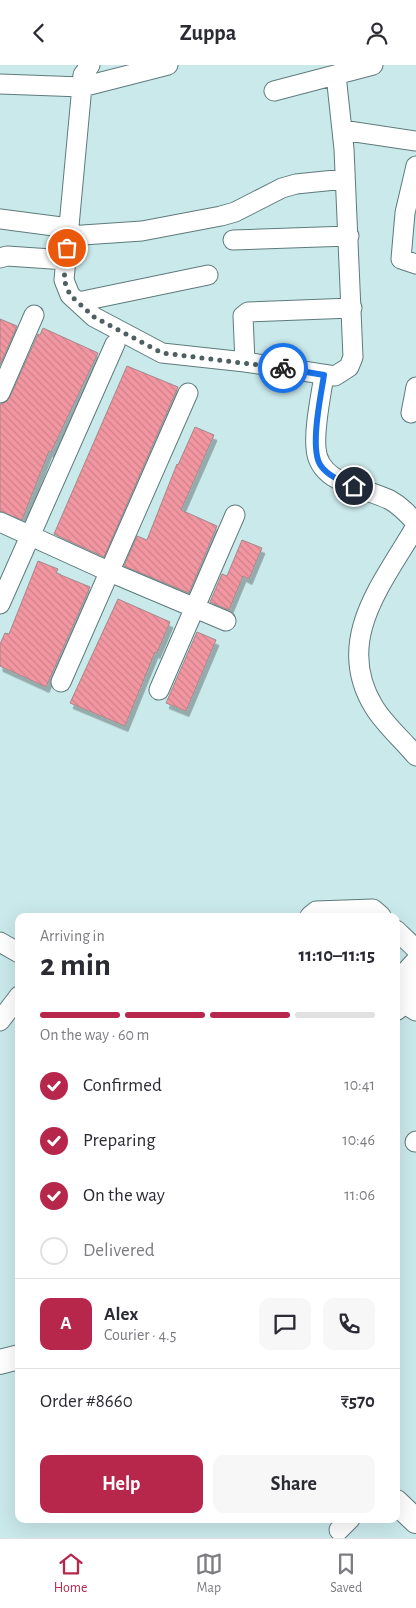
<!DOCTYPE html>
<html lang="en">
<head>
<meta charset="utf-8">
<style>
  :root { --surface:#fff; --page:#f7f7f7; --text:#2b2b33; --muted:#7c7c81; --line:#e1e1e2; --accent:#b7264b }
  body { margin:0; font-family:"Alegreya Sans",sans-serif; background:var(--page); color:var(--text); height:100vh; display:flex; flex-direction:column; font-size:19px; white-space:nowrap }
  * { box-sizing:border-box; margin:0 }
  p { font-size:16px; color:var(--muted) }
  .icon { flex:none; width:28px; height:28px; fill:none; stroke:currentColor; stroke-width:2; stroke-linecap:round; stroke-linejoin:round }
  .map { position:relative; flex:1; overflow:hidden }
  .sheet { position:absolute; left:15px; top:848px; width:385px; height:610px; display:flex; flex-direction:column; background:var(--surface); border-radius:10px; box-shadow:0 5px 20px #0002 }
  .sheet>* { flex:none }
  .pin { position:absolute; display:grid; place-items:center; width:42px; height:42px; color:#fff; margin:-21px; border:2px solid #fff; border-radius:50%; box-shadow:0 1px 5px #0007 }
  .courier { position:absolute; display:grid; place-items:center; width:50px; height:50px; margin:-25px; border:4px solid #1a73e8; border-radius:50%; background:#fff; color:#222; box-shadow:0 1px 6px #0007 }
  .head em { font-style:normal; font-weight:600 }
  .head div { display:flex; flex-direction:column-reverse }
  .head { display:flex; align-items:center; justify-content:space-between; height:85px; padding:0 25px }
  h1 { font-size:32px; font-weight:600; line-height:38px }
  .bar { display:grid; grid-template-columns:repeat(4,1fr); gap:8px 5px; align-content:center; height:60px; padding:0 25px }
  .bar i { height:6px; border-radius:4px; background:var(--line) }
  .bar .on { background:var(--accent) }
  .bar p { grid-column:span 4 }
  .line { display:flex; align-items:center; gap:12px; padding:0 25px; border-top:1px solid var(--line) }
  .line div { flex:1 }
  .round { display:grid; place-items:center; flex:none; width:52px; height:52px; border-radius:10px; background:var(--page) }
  ol { padding:0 25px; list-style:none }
  li { display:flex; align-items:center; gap:15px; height:55px }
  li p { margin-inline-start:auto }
  li .icon { padding:5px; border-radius:50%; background:var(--accent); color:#fff; stroke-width:4 }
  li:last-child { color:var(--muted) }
  li i { width:28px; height:28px; border:2px solid var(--line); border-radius:50% }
  .primary-button { display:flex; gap:10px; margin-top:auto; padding:10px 25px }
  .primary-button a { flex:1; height:58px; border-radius:10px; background:var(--accent); color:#fff; font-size:20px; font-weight:600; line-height:58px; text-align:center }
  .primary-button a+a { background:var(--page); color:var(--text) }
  header { display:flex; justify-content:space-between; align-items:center; height:65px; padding:0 25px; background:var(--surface); font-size:22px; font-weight:600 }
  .tabs { display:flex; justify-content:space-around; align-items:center; height:70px; border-top:1px solid var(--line); background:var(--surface); font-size:14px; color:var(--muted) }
  .tabs a { display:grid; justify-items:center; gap:2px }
  .tabs .on { color:var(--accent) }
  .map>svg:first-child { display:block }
  .building { fill:url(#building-back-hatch); stroke:#a3888b; filter:url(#shadow) }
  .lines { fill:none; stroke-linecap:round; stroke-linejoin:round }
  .minor-casing { stroke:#5e7a7c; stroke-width:21 }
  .tertiary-casing { stroke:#5e7a7c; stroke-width:26 }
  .minor { stroke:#fff; stroke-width:19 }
  .tertiary { stroke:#fff; stroke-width:24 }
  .done { stroke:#4e6061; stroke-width:5; stroke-dasharray:0 9 }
  .route { stroke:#1a73e8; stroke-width:6 }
</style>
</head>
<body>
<header><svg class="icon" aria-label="back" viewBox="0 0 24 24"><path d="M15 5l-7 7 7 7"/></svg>Zuppa<svg class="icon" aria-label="person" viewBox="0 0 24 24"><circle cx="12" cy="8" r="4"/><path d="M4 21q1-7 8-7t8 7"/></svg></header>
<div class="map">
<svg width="416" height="1473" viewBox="0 0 416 1473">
  <defs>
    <pattern id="building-back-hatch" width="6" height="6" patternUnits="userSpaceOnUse" patternTransform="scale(1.25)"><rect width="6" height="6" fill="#f296a1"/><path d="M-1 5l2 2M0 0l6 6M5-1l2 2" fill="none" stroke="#ce818a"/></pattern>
    <filter id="shadow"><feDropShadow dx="3" dy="5.5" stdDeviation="0" flood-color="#0004"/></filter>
  </defs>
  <rect width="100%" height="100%" fill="#cae9eb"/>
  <path class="building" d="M0,254L17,261L0,300Z
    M43,263L98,288L51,387L49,386L22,455L0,446V339L6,337L10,332L38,269L40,270Z
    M127,301L178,322L104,492L54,469Z
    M195,362L214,370L181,445L217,461L189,528L124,501L137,471L147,475L177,399L178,400Z
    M242,475L262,483L249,514L243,511L229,545L210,537L222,509L227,511Z
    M38,496L58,504L56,508L90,522L46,622L0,601V579L5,568L9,569Z
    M118,534L170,557L157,588L155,587L125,661L70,638Z
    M197,567L216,575L186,646L166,638Z"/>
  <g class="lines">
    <g class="minor-casing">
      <path id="minor" d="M90,0L83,10L64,215L70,230L94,252L162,288L245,297L335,311L349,302L353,292L344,84L336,10
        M0,19L82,22L168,0
        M274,26L373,0
        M342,65L416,76
        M416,101L405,148L401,194L416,199
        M0,154L69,163
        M68,171L142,166L221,151L235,147L282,123L296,119L345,114
        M233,175L349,171
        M0,193L7,191L66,195
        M78,237L208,210
        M245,297L243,251L248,247L352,243
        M324,310C321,331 314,362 316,383C318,419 364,422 390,435C401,441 408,449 416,458
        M0,328L34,250
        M411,348L416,322
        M0,457L110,507L226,556
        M416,461C383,518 333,575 374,642C385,660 403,675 416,691
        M0,539L115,279
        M61,617L188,328
        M159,625L235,450
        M310,851L316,846L373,844L381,851
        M396,865L416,884
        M0,877L19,888
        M401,937L416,946
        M0,956L19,931
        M415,1077L416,1076
        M339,1465L350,1454"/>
    </g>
    <g class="tertiary-casing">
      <path id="tertiary" d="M396,921L416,899
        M396,943L416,921
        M0,1297L19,1292
        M396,1437L416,1456"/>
    </g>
    <use href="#minor" class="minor"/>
    <use href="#tertiary" class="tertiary"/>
  </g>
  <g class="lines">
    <path class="done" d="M67,183L64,215L70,230L94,252L162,288L283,303"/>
    <path class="route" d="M283,303L324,310C321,330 309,385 321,401C329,412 342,416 354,421"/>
  </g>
</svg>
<div class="pin" style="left:67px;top:183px;background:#ea580c"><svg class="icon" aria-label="bag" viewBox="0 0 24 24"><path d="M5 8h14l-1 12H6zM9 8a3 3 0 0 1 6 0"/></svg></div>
<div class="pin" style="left:354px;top:421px;background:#1f2937"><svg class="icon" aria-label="home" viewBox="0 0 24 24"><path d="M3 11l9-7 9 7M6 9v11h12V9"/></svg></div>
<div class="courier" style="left:283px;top:303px"><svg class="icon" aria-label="bike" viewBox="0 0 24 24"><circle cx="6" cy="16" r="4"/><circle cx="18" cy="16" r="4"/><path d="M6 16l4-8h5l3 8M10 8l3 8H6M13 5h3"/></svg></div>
<section class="sheet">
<div class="head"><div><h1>2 min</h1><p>Arriving in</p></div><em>11:10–11:15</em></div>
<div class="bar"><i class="on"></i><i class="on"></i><i class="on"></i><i></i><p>On the way · 60 m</p></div>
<ol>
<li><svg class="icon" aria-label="check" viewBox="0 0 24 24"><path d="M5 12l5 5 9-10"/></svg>Confirmed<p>10:41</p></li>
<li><svg class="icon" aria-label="check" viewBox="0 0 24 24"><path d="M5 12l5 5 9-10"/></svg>Preparing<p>10:46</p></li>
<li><svg class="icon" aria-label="check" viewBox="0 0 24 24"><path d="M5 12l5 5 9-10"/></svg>On the way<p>11:06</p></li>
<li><i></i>Delivered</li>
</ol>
<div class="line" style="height:90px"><b class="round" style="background:var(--accent);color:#fff">A</b><div><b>Alex</b><p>Courier · 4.5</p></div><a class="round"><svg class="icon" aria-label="chat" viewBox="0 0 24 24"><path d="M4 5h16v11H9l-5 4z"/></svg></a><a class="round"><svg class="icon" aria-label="phone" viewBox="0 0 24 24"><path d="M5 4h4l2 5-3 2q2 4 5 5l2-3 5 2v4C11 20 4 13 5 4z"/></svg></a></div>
<div class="line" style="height:65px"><div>Order #8660</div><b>₹570</b></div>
<div class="primary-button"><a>Help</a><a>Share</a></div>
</section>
</div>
<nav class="tabs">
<a class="on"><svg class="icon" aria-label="home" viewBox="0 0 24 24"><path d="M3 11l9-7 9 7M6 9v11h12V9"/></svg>Home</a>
<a><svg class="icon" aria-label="map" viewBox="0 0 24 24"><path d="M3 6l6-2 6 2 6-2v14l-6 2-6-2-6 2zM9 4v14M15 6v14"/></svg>Map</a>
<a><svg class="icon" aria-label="saved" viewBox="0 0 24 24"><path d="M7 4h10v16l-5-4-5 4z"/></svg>Saved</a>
</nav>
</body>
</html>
